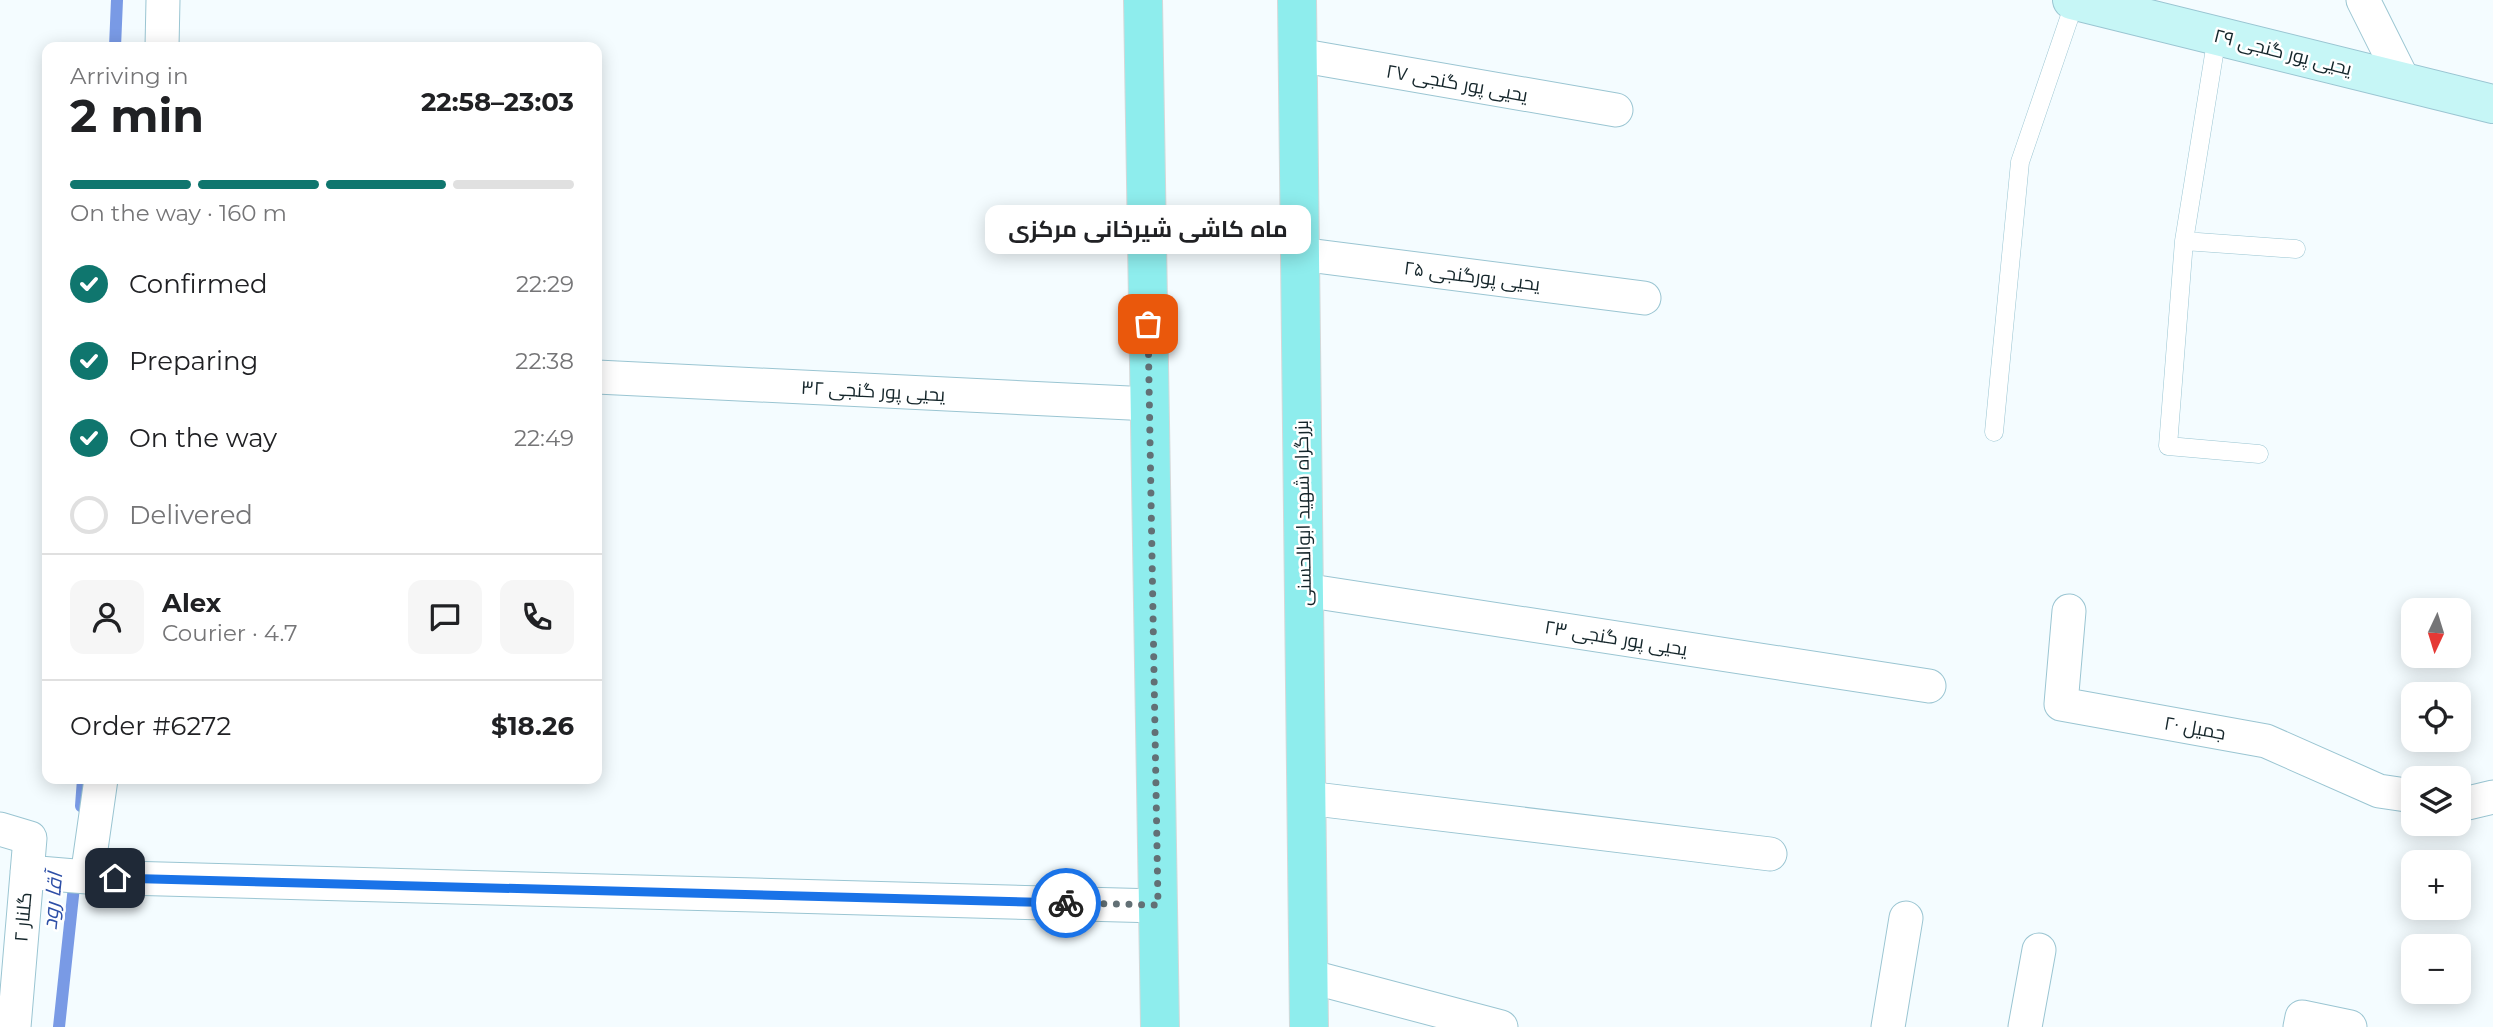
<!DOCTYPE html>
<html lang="en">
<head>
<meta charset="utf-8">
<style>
  :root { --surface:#fff; --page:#f6f6f6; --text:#202124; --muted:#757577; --line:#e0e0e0; --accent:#0f766e }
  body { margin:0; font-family:Montserrat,Cairo,sans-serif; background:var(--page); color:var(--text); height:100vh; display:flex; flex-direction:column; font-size:26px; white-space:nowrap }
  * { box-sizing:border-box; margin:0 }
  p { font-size:23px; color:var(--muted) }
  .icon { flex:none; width:38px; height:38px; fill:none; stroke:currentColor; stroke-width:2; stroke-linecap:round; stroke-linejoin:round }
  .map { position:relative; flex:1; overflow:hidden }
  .sheet { position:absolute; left:42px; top:42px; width:560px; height:742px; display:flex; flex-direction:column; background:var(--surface); border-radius:14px; box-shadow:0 4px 18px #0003 }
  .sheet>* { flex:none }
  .needle { width:46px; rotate:184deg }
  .buttons { position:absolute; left:2401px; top:598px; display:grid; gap:14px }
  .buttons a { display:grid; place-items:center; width:70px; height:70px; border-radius:14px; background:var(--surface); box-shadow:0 4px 18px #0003; font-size:35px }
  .pin { position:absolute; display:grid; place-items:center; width:60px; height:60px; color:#fff; margin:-30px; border-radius:14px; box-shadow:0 4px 10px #0006 }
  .courier { position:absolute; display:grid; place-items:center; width:70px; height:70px; margin:-35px; border:5px solid #1a73e8; border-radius:50%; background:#fff; color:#222; box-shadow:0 2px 9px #0007 }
  .bubble { position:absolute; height:49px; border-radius:14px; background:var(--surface); box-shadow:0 4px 18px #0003; font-size:23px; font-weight:700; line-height:49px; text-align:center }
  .overview em { font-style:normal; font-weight:700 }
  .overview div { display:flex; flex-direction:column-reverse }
  .overview { display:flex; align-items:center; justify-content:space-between; height:119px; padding:0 28px }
  h1 { font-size:46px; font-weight:700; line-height:52px }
  .bar { display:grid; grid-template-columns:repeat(4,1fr); gap:10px 7px; align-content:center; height:84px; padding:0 28px }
  .bar i { height:9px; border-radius:5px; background:var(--line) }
  .bar .current { background:var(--accent) }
  .bar p { grid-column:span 4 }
  .line { display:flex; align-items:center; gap:18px; padding:0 28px; border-top:2px solid var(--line) }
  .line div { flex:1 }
  .round { display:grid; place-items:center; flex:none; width:74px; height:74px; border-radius:14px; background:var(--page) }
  ol { padding:0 28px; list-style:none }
  li { display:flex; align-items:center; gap:21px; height:77px }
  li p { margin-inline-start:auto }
  li .icon { padding:7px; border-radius:50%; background:var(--accent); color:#fff; stroke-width:4 }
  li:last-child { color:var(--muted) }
  li i { width:38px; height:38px; border:4px solid var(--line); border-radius:50% }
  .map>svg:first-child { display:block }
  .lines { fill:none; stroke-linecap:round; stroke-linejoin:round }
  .stream { stroke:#799ae5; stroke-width:12 }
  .lane-casing { stroke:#9ac5d2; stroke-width:19 }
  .street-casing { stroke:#9ac5d2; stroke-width:35 }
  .secondary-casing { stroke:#9ac5d2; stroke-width:40 }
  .primary-casing { stroke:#d5d8d9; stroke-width:40 }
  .lane { stroke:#fff; stroke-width:18 }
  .street { stroke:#fff; stroke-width:33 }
  .secondary { stroke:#c6f6f6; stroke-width:38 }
  .primary { stroke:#8eeded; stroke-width:38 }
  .done { stroke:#627075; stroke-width:7; stroke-dasharray:0 12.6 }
  .route { stroke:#1a73e8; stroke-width:9 }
  .labels { text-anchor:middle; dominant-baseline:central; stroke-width:5; stroke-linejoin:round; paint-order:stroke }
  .street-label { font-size:19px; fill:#14252a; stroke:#fff }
  .water-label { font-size:21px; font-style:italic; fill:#2d4fa7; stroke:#fff }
</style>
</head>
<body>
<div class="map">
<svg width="2493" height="1027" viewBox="0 0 2493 1027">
  <rect width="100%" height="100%" fill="#f4fcff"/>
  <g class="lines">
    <path class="stream" d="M115,47L117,0
      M81,806L83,779
      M59,1027L75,877"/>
    <g class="lane-casing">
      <path id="lane" d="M2217,36L2184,241L2168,446L2259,454
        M2184,241L2296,249
        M1994,432L2020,162L2075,1"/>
    </g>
    <g class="street-casing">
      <path id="street" d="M2363,0L2404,82
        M162,47L163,0
        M1298,55L1616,110
        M1300,254L1644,298
        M597,377L1150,404
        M1304,590L1929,686
        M2069,611L2061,704L2266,741L2379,791L2413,796
        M1307,798L1770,854
        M2459,802L2468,803L2493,797
        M0,829L30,838L14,1027
        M27,872L87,877L1158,906
        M87,877L101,779
        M1308,976L1501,1027
        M1888,1027L1906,918
        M2025,1027L2039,950
        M2300,1027L2302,1017L2350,1027"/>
    </g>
    <g class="secondary-casing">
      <path id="secondary" d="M2072,0L2493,104"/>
    </g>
    <g class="primary-casing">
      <path id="primary" d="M1143,0L1160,1027
        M1297,0L1309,1027"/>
    </g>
    <use href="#lane" class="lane"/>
    <use href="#street" class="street"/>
    <use href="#secondary" class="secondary"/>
    <use href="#primary" class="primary"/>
  </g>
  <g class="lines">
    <path class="done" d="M1066,903L1158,905L1148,324"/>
    <path class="route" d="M115,878L1066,903"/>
  </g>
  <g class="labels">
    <g class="street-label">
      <text transform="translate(2283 52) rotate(14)">یحیی پور گنجی ۲۹</text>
      <text transform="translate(1457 83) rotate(10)">یحیی پور گنجی ۲۷</text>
      <text transform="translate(1472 276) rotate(7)">یحیی پورگنجی ۲۵</text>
      <text transform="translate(873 391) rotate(3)">یحیی پور گنجی ۳۲</text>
      <text transform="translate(1303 513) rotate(-91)">بزرگراه شهید ابوالحسنی</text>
      <text transform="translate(1616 638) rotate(9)">یحیی پور گنجی ۲۳</text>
      <text transform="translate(2195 728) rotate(10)">جمیل ۲۰</text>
      <text transform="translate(23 917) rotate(-85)">گلنار ۲</text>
    </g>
    <g class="water-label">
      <text transform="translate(52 901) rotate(-84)">آقا رود</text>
    </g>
  </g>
</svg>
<div class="buttons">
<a><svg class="needle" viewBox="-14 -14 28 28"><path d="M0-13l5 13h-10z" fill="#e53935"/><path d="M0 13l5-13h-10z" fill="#757577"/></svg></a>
<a><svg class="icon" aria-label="locate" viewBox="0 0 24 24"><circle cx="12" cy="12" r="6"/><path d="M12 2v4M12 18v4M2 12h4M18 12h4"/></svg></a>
<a><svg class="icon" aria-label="layers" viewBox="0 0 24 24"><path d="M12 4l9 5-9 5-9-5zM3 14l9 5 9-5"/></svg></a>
<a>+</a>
<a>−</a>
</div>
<div class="pin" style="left:1148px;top:324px;background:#ea580c"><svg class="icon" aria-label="bag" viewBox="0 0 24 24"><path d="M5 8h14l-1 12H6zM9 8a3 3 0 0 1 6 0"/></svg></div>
<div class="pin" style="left:115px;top:878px;background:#1f2937"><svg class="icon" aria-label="home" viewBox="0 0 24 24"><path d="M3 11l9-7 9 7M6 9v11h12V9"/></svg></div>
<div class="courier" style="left:1066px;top:903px"><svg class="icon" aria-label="bike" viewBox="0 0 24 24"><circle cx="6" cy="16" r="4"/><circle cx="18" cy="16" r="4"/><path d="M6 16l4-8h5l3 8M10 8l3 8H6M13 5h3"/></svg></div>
<div class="bubble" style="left:985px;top:205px;width:326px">ماه کاشی شیرخانی مرکزی</div>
<section class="sheet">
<div class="overview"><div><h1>2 min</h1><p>Arriving in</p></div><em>22:58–23:03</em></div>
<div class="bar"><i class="current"></i><i class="current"></i><i class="current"></i><i></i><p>On the way · 160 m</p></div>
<ol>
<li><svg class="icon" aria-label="check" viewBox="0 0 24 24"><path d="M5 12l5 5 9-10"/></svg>Confirmed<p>22:29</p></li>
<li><svg class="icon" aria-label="check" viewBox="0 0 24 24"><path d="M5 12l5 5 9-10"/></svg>Preparing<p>22:38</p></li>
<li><svg class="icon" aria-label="check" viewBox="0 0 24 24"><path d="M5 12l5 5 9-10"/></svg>On the way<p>22:49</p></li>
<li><i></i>Delivered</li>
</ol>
<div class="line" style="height:126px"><a class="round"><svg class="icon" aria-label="person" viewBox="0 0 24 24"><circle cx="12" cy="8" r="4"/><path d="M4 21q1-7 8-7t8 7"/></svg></a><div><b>Alex</b><p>Courier · 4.7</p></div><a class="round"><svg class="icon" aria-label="chat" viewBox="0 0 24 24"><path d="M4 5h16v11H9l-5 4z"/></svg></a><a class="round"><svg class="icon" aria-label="phone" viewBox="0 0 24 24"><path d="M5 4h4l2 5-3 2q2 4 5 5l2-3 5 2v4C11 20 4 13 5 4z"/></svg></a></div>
<div class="line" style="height:91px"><div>Order #6272</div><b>$18.26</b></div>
</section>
</div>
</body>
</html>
